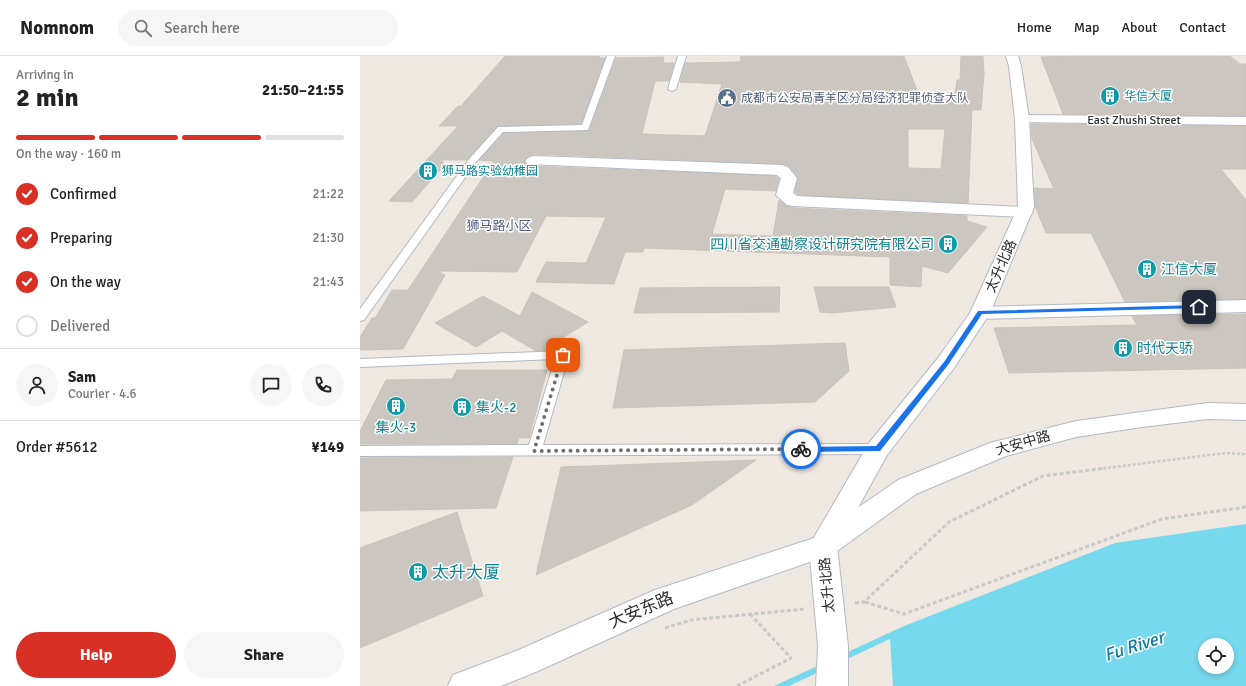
<!DOCTYPE html>
<html lang="en">
<head>
<meta charset="utf-8">
<style>
  :root { --surface:#fff; --page:#f6f6f6; --text:#222; --muted:#767676; --line:#e0e0e0; --accent:#d93025 }
  body { margin:0; font-family:Signika,"Noto Sans SC",sans-serif; background:var(--page); color:var(--text); height:100vh; display:flex; flex-direction:column; font-size:15px; white-space:nowrap }
  * { box-sizing:border-box; margin:0 }
  p { font-size:13px; color:var(--muted) }
  .icon { flex:none; width:22px; height:22px; fill:none; stroke:currentColor; stroke-width:2; stroke-linecap:round; stroke-linejoin:round }
  .map { position:relative; flex:1; overflow:hidden }
  .panel { display:flex; flex-direction:column; background:var(--surface); width:360px }
  .panel>* { flex:none }
  .controls { position:absolute; left:838px; top:582px; display:grid; gap:8px }
  .controls a { display:grid; place-items:center; width:36px; height:36px; border-radius:50%; background:var(--surface); box-shadow:0 2px 6px #0003; font-size:20px }
  .pin { position:absolute; display:grid; place-items:center; width:34px; height:34px; color:#fff; margin:-17px; border-radius:8px; box-shadow:0 2px 6px #0006 }
  .courier { position:absolute; display:grid; place-items:center; width:40px; height:40px; margin:-20px; border:3px solid #1a73e8; border-radius:50%; background:#fff; color:#222; box-shadow:0 1px 5px #0007 }
  .headline em { font-style:normal; font-weight:800 }
  .headline div { display:flex; flex-direction:column-reverse }
  .headline { display:flex; align-items:center; justify-content:space-between; height:68px; padding:0 16px }
  h1 { font-size:26px; font-weight:800; line-height:30px }
  .bar { display:grid; grid-template-columns:repeat(4,1fr); gap:6px 4px; align-content:center; height:48px; padding:0 16px }
  .bar i { height:5px; border-radius:3px; background:var(--line) }
  .bar .current { background:var(--accent) }
  .bar p { grid-column:span 4 }
  .line { display:flex; align-items:center; gap:10px; padding:0 16px; border-top:1px solid var(--line) }
  .line div { flex:1 }
  .round { display:grid; place-items:center; flex:none; width:42px; height:42px; border-radius:21px; background:var(--page) }
  ol { padding:0 16px; list-style:none }
  li { display:flex; align-items:center; gap:12px; height:44px }
  li p { margin-inline-start:auto }
  li .icon { padding:4px; border-radius:50%; background:var(--accent); color:#fff; stroke-width:4 }
  li:last-child { color:var(--muted) }
  li i { width:22px; height:22px; border:2px solid var(--line); border-radius:50% }
  .button { display:flex; gap:8px; margin-top:auto; padding:8px 16px }
  .button a { flex:1; height:46px; border-radius:24px; background:var(--accent); color:#fff; font-size:16px; font-weight:800; line-height:46px; text-align:center }
  .button a+a { background:var(--page); color:var(--text) }
  header { display:flex; align-items:center; gap:24px; box-sizing:border-box; height:56px; padding:0 20px; background:var(--surface); border-bottom:1px solid var(--line) }
  header strong { font-size:19px }
  nav { display:flex; gap:22px; margin-inline-start:auto; font-size:14px }
  .search { width:280px; height:36px; background:var(--page); display:flex; align-items:center; gap:10px; box-sizing:border-box; padding:0 14px; border-radius:22px; color:var(--muted); font-size:15px }
  main { display:flex; flex:1; min-height:0 }
  .map>svg:first-child { display:block }
  .water { fill:#77d9ed; fill-rule:evenodd }
  .pier { fill:#efe8e1 }
  .building { fill:#cbc6bf; stroke:#cbc3ba; fill-rule:evenodd }
  .lines { fill:none; stroke-linecap:round; stroke-linejoin:round }
  .service-casing { stroke:#b4b8c1; stroke-width:2 }
  .minor-casing { stroke:#b4b8c1; stroke-width:2 }
  .tertiary-casing { stroke:#b4b8c1; stroke-width:2 }
  .secondary-casing { stroke:#b4b8c1; stroke-width:2 }
  .path-far1 { stroke:#c9c9c9; stroke-width:2.5; stroke-dasharray:3 2; stroke-linecap:butt }
  .path { stroke:#c9c9c9; stroke-width:3; stroke-dasharray:4 2.5; stroke-linecap:butt }
  .service { fill:#fff; fill-rule:evenodd }
  .minor { fill:#fff; fill-rule:evenodd }
  .tertiary { fill:#fff; fill-rule:evenodd }
  .secondary { fill:#fff; fill-rule:evenodd }
  .route { fill:#1a73e8 }
  .done { stroke:#726f6d; stroke-width:4; stroke-dasharray:0 7.2 }
  .labels { text-anchor:middle; dominant-baseline:central; stroke-width:3; stroke-linejoin:round; paint-order:stroke }
  .far-culture-label { font-size:12px; fill:#0d838f; stroke:#fff; text-anchor:start }
  .far-service-label { font-size:12px; fill:#4e5e75; stroke:#fff; text-anchor:start }
  .far-street-label { font-size:12px; fill:#2e2e2e; stroke:#fff }
  .far-neighbourhood-label { font-size:13px; fill:#4e5b7f; stroke:#fff }
  .culture-label { font-size:14px; fill:#0d838f; stroke:#fff; text-anchor:start }
  .street-label { font-size:14px; fill:#2e2e2e; stroke:#fff }
  .near-culture-label { font-size:17px; fill:#0d838f; stroke:#fff; text-anchor:start }
  .near-street-label { font-size:17px; fill:#2e2e2e; stroke:#fff }
  .near-water-label { font-size:18px; font-style:italic; fill:#107c9f; stroke:#fff }
</style>
</head>
<body>
<header>
<strong>Nomnom</strong>
<div class="search"><svg class="icon" aria-label="search" viewBox="0 0 24 24"><circle cx="10" cy="10" r="6"/><path d="M15 15l6 6"/></svg>Search here</div>
<nav><a>Home</a><a>Map</a><a>About</a><a>Contact</a></nav>
</header>
<main>
<section class="panel">
<div class="headline"><div><h1>2 min</h1><p>Arriving in</p></div><em>21:50–21:55</em></div>
<div class="bar"><i class="current"></i><i class="current"></i><i class="current"></i><i></i><p>On the way · 160 m</p></div>
<ol>
<li><svg class="icon" aria-label="check" viewBox="0 0 24 24"><path d="M5 12l5 5 9-10"/></svg>Confirmed<p>21:22</p></li>
<li><svg class="icon" aria-label="check" viewBox="0 0 24 24"><path d="M5 12l5 5 9-10"/></svg>Preparing<p>21:30</p></li>
<li><svg class="icon" aria-label="check" viewBox="0 0 24 24"><path d="M5 12l5 5 9-10"/></svg>On the way<p>21:43</p></li>
<li><i></i>Delivered</li>
</ol>
<div class="line" style="height:72px"><a class="round"><svg class="icon" aria-label="person" viewBox="0 0 24 24"><circle cx="12" cy="8" r="4"/><path d="M4 21q1-7 8-7t8 7"/></svg></a><div><b>Sam</b><p>Courier · 4.6</p></div><a class="round"><svg class="icon" aria-label="chat" viewBox="0 0 24 24"><path d="M4 5h16v11H9l-5 4z"/></svg></a><a class="round"><svg class="icon" aria-label="phone" viewBox="0 0 24 24"><path d="M5 4h4l2 5-3 2q2 4 5 5l2-3 5 2v4C11 20 4 13 5 4z"/></svg></a></div>
<div class="line" style="height:52px"><div>Order #5612</div><b>¥149</b></div>
<div class="button"><a>Help</a><a>Share</a></div>
</section>
<div class="map">
<svg width="886" height="630" viewBox="0 0 886 630">
  <rect width="100%" height="100%" fill="#efe8e1"/>
  <path class="water" d="M886,468V630H414L544,570L755,487ZM845,589H867V611H845Z"/>
  <path class="pier" d="M530,583L533,630H429Z"/>
  <path class="building" d="M145,0H240L239,2H245L221,68L138,70L107,104H81L85,108L52,146L29,145L98,70H79L98,50H101Z
    M381,0H544L561,45L594,46L597,24H600L601,0H623L624,18L621,54H612L608,147L438,139L435,136L438,121L429,110L422,108L173,98L167,101L164,106L168,110L416,120L419,123L416,135L365,133L352,178L413,180L419,144L426,150L433,152L607,160V165L627,171L588,217L562,210L561,231L530,229V201L284,192L283,196H265L254,228L176,226L186,206L226,207L246,161L186,160L157,216L78,215L85,219L43,293L0,294V281L12,262H15L32,234H48L134,105L119,104L144,77L229,75L256,2L304,1L303,7H314L309,25H295L282,78L345,80L362,28L320,26L325,7L380,6ZM548,73H585L581,113L548,112Z
    M710,0H870L880,8H886V60L703,58L681,1Z
    M671,68L886,70V113H861L886,144V243L765,246L731,177H686L675,150L674,132L694,133L672,83Z
    M420,231L419,256L274,257L280,232Z
    M454,231H529L536,251L472,257L460,256Z
    M172,236L228,266L194,287L193,294L176,295L142,275L116,291L75,267L123,240L160,260Z
    M886,258V312L649,317L634,272L777,269L772,260Z
    M485,287L489,315L455,346L253,352L264,294Z
    M97,314H187L169,382H159L157,388H0V375L26,324L92,323Z
    M153,401L136,452L0,455V402Z
    M396,404L332,449L176,519L201,411Z
    M97,456L123,540L0,592V492Z"/>
  <g class="lines">
    <g class="service-casing">
      <path id="service" d="M247,0H255L228,74L143,76L116,106L4,264L0,265V253L110,102L138,71L222,69Z
        M318,0H326L316,33L312,35L308,33Z
        M203,295L207,296L209,299L183,389L518,388L523,389L525,393L523,397L518,398L0,400V390L169,389L195,303L0,311V303Z"/>
    </g>
    <g class="minor-casing">
      <path id="minor" d="M662,59L886,61V69L657,66L655,63L657,60Z
        M173,100L422,109L428,111L437,122L433,137L437,140L664,151L670,152L673,156L670,160L664,161L433,150L427,149L416,139L421,122L417,119L168,108L165,105L168,102Z
        M886,244V256L620,263L613,261L610,257L613,253L620,251Z"/>
    </g>
    <g class="tertiary-casing">
      <path id="tertiary" d="M848,347L886,348V364L848,363L782,371L716,381L646,400L556,438L473,498L314,553L178,615L141,630H88L93,619L156,595L295,534L454,482L538,424L630,387L716,365Z"/>
    </g>
    <g class="secondary-casing">
      <path id="secondary" d="M646,0H658L661,10L669,63L674,151L630,257L594,312L527,399L477,490L488,590V630H456L458,590L449,490L509,387L578,302L610,257L658,151L655,63L649,10Z"/>
    </g>
    <path class="path-far1" d="M738,413L866,397L886,398"/>
    <path class="path" d="M505,546L544,558L802,463L886,451
      M495,547L504,546L589,466L683,420L746,412
      M305,572L331,564L444,553
      M377,630L431,602L391,559"/>
    <use href="#service" class="service"/>
    <use href="#minor" class="minor"/>
    <use href="#tertiary" class="tertiary"/>
    <use href="#secondary" class="secondary"/>
  </g>
  <path class="route" d="M839,249L842,251L841,252L622,258L588,309L520,395L441,396L438,393L441,391L516,390L584,306L618,255Z"/>
  <g class="lines">
    <path class="done" d="M203,299L174,395L441,393"/>
  </g>
  <defs>
    <g id="building-disc" transform="scale(1)"><circle r="9.5" fill="#0f9aa8" stroke="#fff"/><path d="M-4-6H4V6H1V3H-1V6H-4ZM-2.5-4.3h1.7v1.8h-1.7ZM.8-4.3h1.7v1.8H.8ZM-2.5-1h1.7V.8h-1.7ZM.8-1h1.7V.8H.8Z" fill="#fff"/></g>
    <g id="civic-disc" transform="scale(1)"><circle r="9.5" fill="#5c6f8a" stroke="#fff"/><path d="M-.6-6.5H3V-4.5H.6V-3L4-1V1h2V6H-6V1h2V-1L-.6-3ZM-1.2 2.5V6h2.4V2.5Z" fill="#fff"/></g>
  </defs>
  <g fill-rule="evenodd">
    <use href="#building-disc" x="750" y="40"/>
    <use href="#civic-disc" x="367" y="42"/>
    <use href="#building-disc" x="68" y="115"/>
    <use href="#building-disc" x="588" y="188"/>
    <use href="#building-disc" x="787" y="213"/>
    <use href="#building-disc" x="763" y="292"/>
    <use href="#building-disc" x="36" y="350"/>
    <use href="#building-disc" x="102" y="351"/>
    <use href="#building-disc" x="58" y="516"/>
  </g>
  <g class="labels">
    <g class="far-culture-label">
      <text x="764" y="40">华信大厦</text>
      <text x="82" y="115">狮马路实验幼稚园</text>
    </g>
    <g class="far-service-label">
      <text x="381" y="42">成都市公安局青羊区分局经济犯罪侦查大队</text>
    </g>
    <g class="far-street-label">
      <text x="774" y="64">East Zhushi Street</text>
    </g>
    <g class="far-neighbourhood-label">
      <text x="139" y="170">狮马路小区</text>
    </g>
    <g class="culture-label">
      <text x="574" y="188" text-anchor="end">四川省交通勘察设计研究院有限公司</text>
      <text x="801" y="213">江信大厦</text>
      <text x="777" y="292">时代天骄</text>
      <text x="116" y="351">集火-2</text>
      <text x="36" y="371" text-anchor="middle">集火-3</text>
    </g>
    <g class="street-label">
      <text transform="translate(641 210) rotate(-66)">太升北路</text>
      <text transform="translate(663 387) rotate(-16)">大安中路</text>
      <text transform="translate(467 529) rotate(-95)">太升北路</text>
    </g>
    <g class="near-culture-label">
      <text x="72" y="516">太升大厦</text>
    </g>
    <g class="near-street-label">
      <text transform="translate(281 554) rotate(-23)">大安东路</text>
    </g>
    <g class="near-water-label">
      <text transform="translate(774 590) rotate(-18)">Fu River</text>
    </g>
  </g>
</svg>
<div class="controls">
<a><svg class="icon" aria-label="locate" viewBox="0 0 24 24"><circle cx="12" cy="12" r="6"/><path d="M12 2v4M12 18v4M2 12h4M18 12h4"/></svg></a>
</div>
<div class="pin" style="left:203px;top:299px;background:#ea580c"><svg class="icon" aria-label="bag" viewBox="0 0 24 24"><path d="M5 8h14l-1 12H6zM9 8a3 3 0 0 1 6 0"/></svg></div>
<div class="pin" style="left:839px;top:251px;background:#1f2937"><svg class="icon" aria-label="home" viewBox="0 0 24 24"><path d="M3 11l9-7 9 7M6 9v11h12V9"/></svg></div>
<div class="courier" style="left:441px;top:393px"><svg class="icon" aria-label="bike" viewBox="0 0 24 24"><circle cx="6" cy="16" r="4"/><circle cx="18" cy="16" r="4"/><path d="M6 16l4-8h5l3 8M10 8l3 8H6M13 5h3"/></svg></div>
</div>
</main>
</body>
</html>
